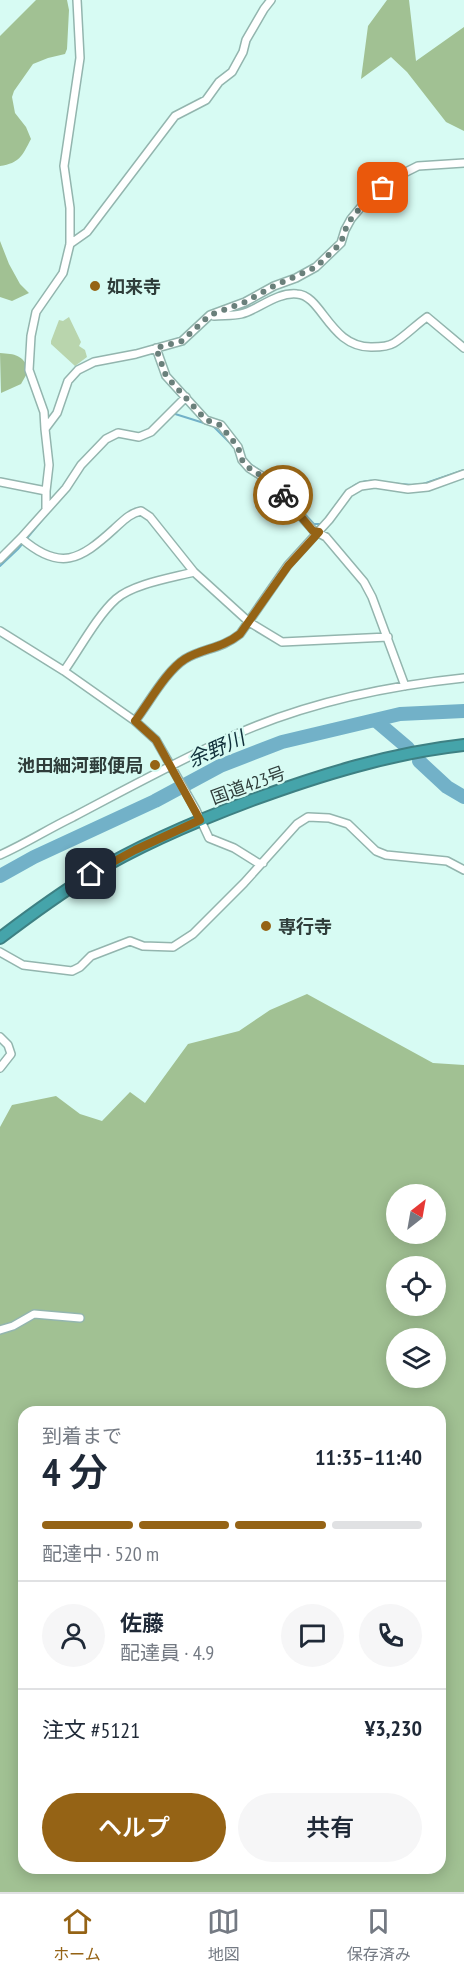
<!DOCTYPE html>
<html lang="ja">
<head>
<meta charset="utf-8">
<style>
  :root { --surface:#fff; --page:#f6f6f7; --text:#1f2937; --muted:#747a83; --line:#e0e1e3; --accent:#956315 }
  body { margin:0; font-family:"PT Sans Narrow","Noto Sans JP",sans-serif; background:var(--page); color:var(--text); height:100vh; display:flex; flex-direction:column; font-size:22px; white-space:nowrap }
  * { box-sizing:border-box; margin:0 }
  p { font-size:20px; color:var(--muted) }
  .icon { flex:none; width:33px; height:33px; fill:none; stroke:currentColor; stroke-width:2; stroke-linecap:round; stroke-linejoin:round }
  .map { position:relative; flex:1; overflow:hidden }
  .details { position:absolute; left:18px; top:1406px; width:428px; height:468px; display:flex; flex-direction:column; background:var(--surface); border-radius:18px; box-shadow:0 3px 15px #0003 }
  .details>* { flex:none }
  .needle { width:39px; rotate:31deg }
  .buttons { position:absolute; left:386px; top:1184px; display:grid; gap:12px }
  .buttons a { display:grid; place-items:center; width:60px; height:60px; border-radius:50%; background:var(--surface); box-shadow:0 3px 15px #0003; font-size:30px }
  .pin { position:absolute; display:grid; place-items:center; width:51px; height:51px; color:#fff; margin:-26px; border-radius:12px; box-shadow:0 3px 9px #0006 }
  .courier { position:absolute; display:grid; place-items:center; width:60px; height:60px; margin:-30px; border:4px solid #956315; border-radius:50%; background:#fff; color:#222; box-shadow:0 2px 8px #0007 }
  .head em { font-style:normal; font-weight:600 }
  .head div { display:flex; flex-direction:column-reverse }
  .head { display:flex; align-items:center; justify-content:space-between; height:102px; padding:0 24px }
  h1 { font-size:39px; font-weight:600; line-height:45px }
  .bar { display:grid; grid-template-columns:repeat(4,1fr); gap:9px 6px; align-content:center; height:72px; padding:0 24px }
  .bar i { height:8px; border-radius:4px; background:var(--line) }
  .bar .active { background:var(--accent) }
  .bar p { grid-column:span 4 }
  .line { display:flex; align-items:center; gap:15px; padding:0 24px; border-top:2px solid var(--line) }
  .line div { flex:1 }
  .round { display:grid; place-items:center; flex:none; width:63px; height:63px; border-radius:32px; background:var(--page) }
  .action { display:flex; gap:12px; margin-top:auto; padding:12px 24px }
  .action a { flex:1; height:69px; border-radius:36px; background:var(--accent); color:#fff; font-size:24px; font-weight:600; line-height:69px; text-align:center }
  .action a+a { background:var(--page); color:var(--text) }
  .menu { display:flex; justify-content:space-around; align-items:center; height:84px; border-top:2px solid var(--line); background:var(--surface); font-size:16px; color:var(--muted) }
  .menu a { display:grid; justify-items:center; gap:3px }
  .menu .active { color:var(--accent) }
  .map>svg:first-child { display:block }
  .green { fill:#b9d5ad }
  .forest { fill:#a1c193; fill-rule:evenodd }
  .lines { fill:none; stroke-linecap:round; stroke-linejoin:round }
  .stream { stroke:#72b1c8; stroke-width:2 }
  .river { stroke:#72b1c8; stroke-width:14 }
  .minor-casing { stroke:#93b5ae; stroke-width:10 }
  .highway-casing { stroke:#3d8083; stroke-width:14 }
  .minor { stroke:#fff; stroke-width:7 }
  .highway { stroke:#45a4aa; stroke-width:10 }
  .done { stroke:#6a807b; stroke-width:6; stroke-dasharray:0 10.8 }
  .route { stroke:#956315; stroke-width:8 }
  .poi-dot { fill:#956315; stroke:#d7fbf3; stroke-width:2 }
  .labels { text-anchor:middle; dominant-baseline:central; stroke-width:4.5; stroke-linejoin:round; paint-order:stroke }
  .poi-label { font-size:18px; font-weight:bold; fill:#2f3d3a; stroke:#d7fbf3; text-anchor:start }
  .street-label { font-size:18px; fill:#2f3d3a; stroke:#d7fbf3 }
  .water-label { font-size:20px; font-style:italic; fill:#102f3a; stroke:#d7fbf3 }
</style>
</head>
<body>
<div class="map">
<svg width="464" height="1892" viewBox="0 0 464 1892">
  <rect width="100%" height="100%" fill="#d7fbf3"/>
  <path class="green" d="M69,317L81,342L79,346L85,350L87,357L75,366L51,344V341L59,320L63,321Z"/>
  <path class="forest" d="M36,0H67L69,10L67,49L65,54L48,58L33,64L14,91L12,97L15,113L26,127L31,139C22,156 20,163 0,166V36Z
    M387,0H409L416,61L464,27V131L446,122L407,72L391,57L361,79L368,26Z
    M0,241L9,264L20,284L29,293L12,301L0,297Z
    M0,353C15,354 23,355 29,370L21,384L1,393Z
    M307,994L433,1063L464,1065V1892H0V1127L12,1105L56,1096L80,1114L102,1121L130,1092L145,1103L188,1044L239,1031L270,1010ZM396,1194H435V1233H396ZM396,1266H435V1305H396ZM396,1338H435V1377H396ZM24,1412H440V1868H24Z"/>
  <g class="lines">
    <path class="stream" d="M172,413L207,424
      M212,425L234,447
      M250,464L270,477
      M276,483L314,524H321
      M388,483L412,485L423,484L464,470
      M332,510C343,496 353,479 374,481
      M0,566L18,549L47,514"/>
    <path class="river" d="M375,720L408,748
      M419,761L447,787L464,797
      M0,876L34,857L155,801L220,766L282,742L400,714L464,711"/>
    <g class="minor-casing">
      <path id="minor" d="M70,244L87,232L175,116L206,100L219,82L232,72L243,52L246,40L264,9L271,0
        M214,316C222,315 233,316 241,314C258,310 276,292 297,294C322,295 330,348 372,347C379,347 389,346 394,343C404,337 417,324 427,317L464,348
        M156,348L166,376L206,420L221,425L238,447L242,460L249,468L271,482L313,530L326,537L364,582L372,597L405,686
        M45,429L44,412L29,370L31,336L36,312L63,273L70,244V208L64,166L80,58L77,0
        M0,482L46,491
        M46,508V491L49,465L45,429L57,413L68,381L78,370L94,362L136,354L182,341L210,315L245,302L274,286L296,278L316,267L341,243L345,230L351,219L366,201L400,175L418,166L464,163
        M21,538C60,572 80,560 114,529C123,521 130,513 141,511L150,517L194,572L249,622L282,642L388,637
        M0,559L21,538L66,488L81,465L106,439L118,433L139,437L151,432L186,397
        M0,631L64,671L135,721L156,740L196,810L209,838L234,848L258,863H263
        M64,671C79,650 97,616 116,599C133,584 171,578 194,572
        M135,721C149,703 166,671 185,659C203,648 222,649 240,634L288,565L329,520L349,493L361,486L375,484L408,489L428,487L464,474
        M0,855C25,844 48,829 73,817C128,788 183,758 239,733C310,702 387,686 464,678
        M0,952L23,965L72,971L80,967L91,956L130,941L143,946L173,947L193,934L244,883L297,824L308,817L329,818L348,824L376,851L386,855L447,861L464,870
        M0,1037L8,1045L11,1054L0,1068
        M0,1330L13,1326L34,1314L80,1318"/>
    </g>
    <g class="highway-casing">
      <path id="highway" d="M0,938C29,916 59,894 90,875C141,844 196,821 252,800C320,775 391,753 464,745"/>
    </g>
    <use href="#minor" class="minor"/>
    <use href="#highway" class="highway"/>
  </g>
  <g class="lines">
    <path class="done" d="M283,495L271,482L249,468L242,460L238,447L220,425L206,420L166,376L156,348L182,341L210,315L245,302L274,286L316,267L341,243L345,230L351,219L366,201L383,188"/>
    <path class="route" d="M91,874L135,850L200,820L156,740L135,721C149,703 166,671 185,659C203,648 221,649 240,634L288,566L319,532L313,531L283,495"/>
  </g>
  <g class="poi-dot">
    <circle cx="95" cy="286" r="6"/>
    <circle cx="155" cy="765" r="6"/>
    <circle cx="266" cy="926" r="6"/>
  </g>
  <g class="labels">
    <g class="poi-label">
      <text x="107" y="286">如来寺</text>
      <text x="143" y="765" text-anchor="end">池田細河郵便局</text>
      <text x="278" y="926">専行寺</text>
    </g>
    <g class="street-label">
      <text transform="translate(248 785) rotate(-20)">国道423号</text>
    </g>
    <g class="water-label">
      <text transform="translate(216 749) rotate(-24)">余野川</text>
    </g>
  </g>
</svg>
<div class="buttons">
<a><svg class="needle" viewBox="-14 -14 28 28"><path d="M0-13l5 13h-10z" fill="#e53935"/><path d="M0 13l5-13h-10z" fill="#747a83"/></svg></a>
<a><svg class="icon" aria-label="locate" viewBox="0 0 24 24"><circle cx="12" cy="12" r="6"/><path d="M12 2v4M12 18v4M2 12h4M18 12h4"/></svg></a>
<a><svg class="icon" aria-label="layers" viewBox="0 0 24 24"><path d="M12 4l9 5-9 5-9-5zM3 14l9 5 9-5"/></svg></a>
</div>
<div class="pin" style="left:383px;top:188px;background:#ea580c"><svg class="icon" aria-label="bag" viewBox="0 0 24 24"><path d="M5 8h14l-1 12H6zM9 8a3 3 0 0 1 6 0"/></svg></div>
<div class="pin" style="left:91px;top:874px;background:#1f2937"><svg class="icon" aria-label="home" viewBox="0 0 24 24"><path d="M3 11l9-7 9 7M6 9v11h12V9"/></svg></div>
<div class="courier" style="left:283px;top:495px"><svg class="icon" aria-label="bike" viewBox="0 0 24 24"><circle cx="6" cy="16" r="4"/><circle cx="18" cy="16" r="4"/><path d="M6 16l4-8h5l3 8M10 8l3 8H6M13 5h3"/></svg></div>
<section class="details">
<div class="head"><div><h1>4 分</h1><p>到着まで</p></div><em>11:35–11:40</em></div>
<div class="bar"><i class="active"></i><i class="active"></i><i class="active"></i><i></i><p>配達中 · 520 m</p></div>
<div class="line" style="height:108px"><a class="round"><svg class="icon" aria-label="person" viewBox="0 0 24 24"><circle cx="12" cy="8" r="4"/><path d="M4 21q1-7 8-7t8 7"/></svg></a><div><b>佐藤</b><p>配達員 · 4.9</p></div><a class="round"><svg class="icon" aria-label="chat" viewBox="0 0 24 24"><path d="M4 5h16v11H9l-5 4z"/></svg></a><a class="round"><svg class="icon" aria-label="phone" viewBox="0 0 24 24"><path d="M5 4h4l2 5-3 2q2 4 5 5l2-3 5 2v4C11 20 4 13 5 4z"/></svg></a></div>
<div class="line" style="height:78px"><div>注文 #5121</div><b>¥3,230</b></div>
<div class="action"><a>ヘルプ</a><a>共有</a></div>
</section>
</div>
<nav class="menu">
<a class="active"><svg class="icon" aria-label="home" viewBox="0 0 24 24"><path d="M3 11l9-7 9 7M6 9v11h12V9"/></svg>ホーム</a>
<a><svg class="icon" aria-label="map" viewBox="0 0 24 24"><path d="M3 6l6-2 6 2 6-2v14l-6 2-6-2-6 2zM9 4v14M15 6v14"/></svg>地図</a>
<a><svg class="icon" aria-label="saved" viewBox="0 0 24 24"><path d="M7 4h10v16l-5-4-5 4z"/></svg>保存済み</a>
</nav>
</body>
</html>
